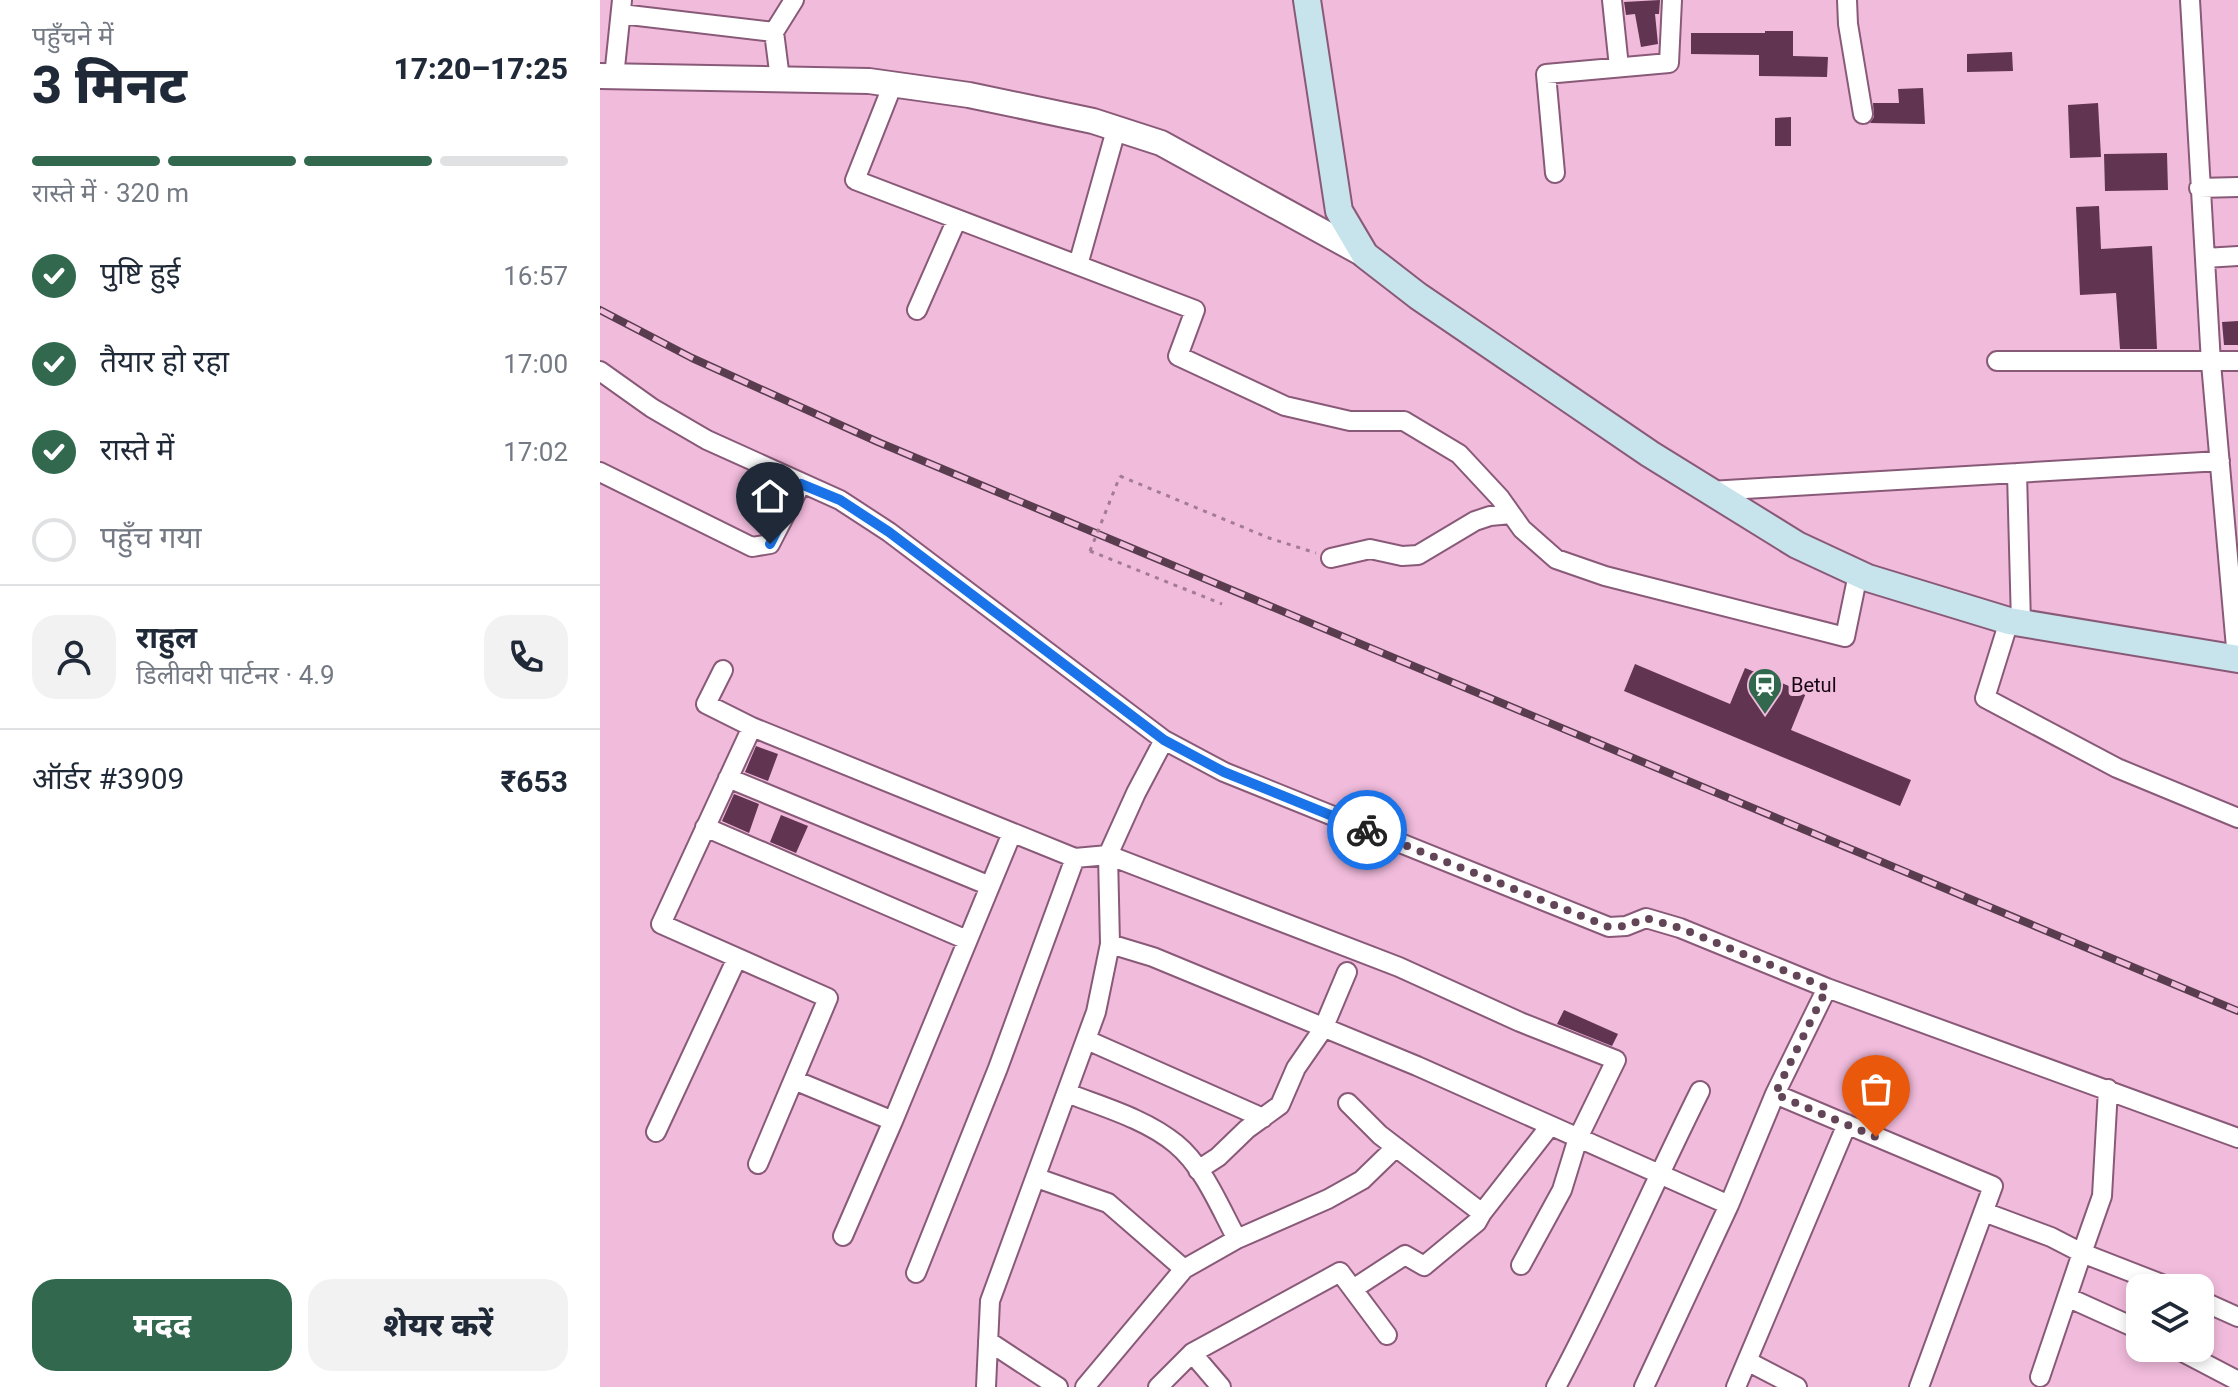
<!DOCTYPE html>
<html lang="hi">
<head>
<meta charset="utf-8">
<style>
  :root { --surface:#fff; --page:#f2f2f3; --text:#1f2937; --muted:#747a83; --line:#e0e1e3; --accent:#31684e }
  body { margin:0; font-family:Roboto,"Noto Sans Devanagari",sans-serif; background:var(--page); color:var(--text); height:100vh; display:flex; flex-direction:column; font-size:30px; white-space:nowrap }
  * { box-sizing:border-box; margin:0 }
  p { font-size:26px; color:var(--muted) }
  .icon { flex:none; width:44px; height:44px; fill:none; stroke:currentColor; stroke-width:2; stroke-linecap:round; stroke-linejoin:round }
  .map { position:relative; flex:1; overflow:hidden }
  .side { display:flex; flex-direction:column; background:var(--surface); width:600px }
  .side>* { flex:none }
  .buttons { position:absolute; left:1526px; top:1274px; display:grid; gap:16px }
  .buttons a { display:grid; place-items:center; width:88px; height:88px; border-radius:16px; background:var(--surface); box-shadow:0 4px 12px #0003; font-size:40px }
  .pin { position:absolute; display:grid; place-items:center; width:68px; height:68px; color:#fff; margin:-82px -34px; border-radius:50% 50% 50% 0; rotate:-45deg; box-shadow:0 0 8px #0007 }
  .pin .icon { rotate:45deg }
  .courier { position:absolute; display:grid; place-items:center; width:80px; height:80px; margin:-40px; border:6px solid #1a73e8; border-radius:50%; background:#fff; color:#222; box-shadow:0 2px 10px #0007 }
  .overview em { font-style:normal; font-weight:800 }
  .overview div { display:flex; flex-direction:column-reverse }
  .overview { display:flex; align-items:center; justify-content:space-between; height:136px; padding:0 32px }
  h1 { font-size:52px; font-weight:800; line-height:60px }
  .bar { display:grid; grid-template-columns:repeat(4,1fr); gap:12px 8px; align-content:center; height:96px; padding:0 32px }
  .bar i { height:10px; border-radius:6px; background:var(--line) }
  .bar .current { background:var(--accent) }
  .bar p { grid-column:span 4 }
  .line { display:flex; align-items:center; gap:20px; padding:0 32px; border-top:2px solid var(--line) }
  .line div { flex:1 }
  .round { display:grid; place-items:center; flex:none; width:84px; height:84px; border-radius:24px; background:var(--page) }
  ol { padding:0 32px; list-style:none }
  li { display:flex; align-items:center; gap:24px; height:88px }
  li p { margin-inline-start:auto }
  li .icon { padding:8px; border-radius:50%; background:var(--accent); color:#fff; stroke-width:4 }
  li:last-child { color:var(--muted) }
  li i { width:44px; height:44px; border:4px solid var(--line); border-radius:50% }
  .button { display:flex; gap:16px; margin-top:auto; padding:16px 32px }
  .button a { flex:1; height:92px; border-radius:24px; background:var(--accent); color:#fff; font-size:32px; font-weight:800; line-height:92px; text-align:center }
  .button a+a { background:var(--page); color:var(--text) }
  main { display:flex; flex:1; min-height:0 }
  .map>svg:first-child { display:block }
  .building { fill:#613552 }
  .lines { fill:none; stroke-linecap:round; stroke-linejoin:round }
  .minor-casing { stroke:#895a78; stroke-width:22 }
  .tertiary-casing { stroke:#895a78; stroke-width:28 }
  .secondary-casing { stroke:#895a78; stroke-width:30 }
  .path { stroke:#a37b94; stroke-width:3; stroke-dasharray:4 6; stroke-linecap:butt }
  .minor { stroke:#fff; stroke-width:18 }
  .tertiary { stroke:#fff; stroke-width:24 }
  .secondary { stroke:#c7e3ec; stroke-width:26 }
  .rail-casing { stroke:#593d4e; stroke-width:8 }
  .rail { stroke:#f1bbdc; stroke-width:5; stroke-dasharray:15; stroke-linecap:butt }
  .path-bridge { stroke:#a37b94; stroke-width:3; stroke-dasharray:4 6; stroke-linecap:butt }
  .done { stroke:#634558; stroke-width:8; stroke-dasharray:0 14.4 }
  .route { stroke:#1a73e8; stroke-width:10 }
  .labels { text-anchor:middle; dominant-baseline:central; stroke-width:8; stroke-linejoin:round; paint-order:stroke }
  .poi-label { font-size:20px; fill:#170611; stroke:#f1bbdc; text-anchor:start }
</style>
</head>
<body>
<main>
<section class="side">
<div class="overview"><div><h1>3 मिनट</h1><p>पहुँचने में</p></div><em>17:20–17:25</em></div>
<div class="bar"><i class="current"></i><i class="current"></i><i class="current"></i><i></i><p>रास्ते में · 320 m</p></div>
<ol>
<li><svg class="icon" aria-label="check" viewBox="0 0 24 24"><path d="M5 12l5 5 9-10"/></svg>पुष्टि हुई<p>16:57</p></li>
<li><svg class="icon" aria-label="check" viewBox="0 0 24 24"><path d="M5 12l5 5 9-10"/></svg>तैयार हो रहा<p>17:00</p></li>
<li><svg class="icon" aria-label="check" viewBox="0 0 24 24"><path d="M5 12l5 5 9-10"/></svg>रास्ते में<p>17:02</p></li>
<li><i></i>पहुँच गया</li>
</ol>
<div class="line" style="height:144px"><a class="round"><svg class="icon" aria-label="person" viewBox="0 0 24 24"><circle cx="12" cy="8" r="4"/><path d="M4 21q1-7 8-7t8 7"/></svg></a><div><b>राहुल</b><p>डिलीवरी पार्टनर · 4.9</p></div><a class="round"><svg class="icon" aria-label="phone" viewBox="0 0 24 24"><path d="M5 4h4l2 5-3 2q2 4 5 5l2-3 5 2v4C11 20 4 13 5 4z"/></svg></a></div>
<div class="line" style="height:104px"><div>ऑर्डर #3909</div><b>₹653</b></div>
<div class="button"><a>मदद</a><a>शेयर करें</a></div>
</section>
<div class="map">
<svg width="1638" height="1387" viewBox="0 0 1638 1387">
  <rect width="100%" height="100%" fill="#f1bbdc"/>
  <path class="building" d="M1060,0L1059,14H1055L1058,44L1041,47L1035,14L1026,15L1024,2Z
    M1165,31H1193V56L1228,57L1227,77L1159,76V55L1091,54V33H1165Z
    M1412,52L1413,71L1367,72V54Z
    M1323,88L1325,124L1270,123L1274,117L1273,103H1299L1298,89Z
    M1498,103L1501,157L1470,158L1468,105Z
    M1191,117V146H1175V118Z
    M1567,153L1568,190L1505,191L1504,154Z
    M1499,206L1501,249L1552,246L1557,349H1520L1516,293L1480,295L1476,207Z
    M1638,321V345H1624L1622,322Z
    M1035,664L1130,704L1145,668L1206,693L1191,730L1311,780L1300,806L1024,691Z
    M156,746L178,754L168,781L145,772Z
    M134,794L159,804L149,833L122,821Z
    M181,815L208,826L196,853L170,842Z
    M964,1010L1018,1034L1012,1046L957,1024Z"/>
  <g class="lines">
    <g class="minor-casing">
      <path id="minor" d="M1012,0L1019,67
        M1247,0L1248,24L1263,114
        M1590,0L1611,363L1637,659
        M21,14L174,32
        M14,77L22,0
        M180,79L174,32L194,0
        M293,84L255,180L595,310L578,356L685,406L750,421H804L859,454L900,498L922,529L956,559L1005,576L1245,637L1258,574
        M955,173L946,74L1069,63L1072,0
        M1599,188L1638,187
        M1605,258L1638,256
        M478,265L516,130
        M317,310L357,219
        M1397,361H1638
        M0,371L52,408L107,440L240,500L289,532L564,740L624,772L1009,927L1026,926L1046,918L1080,928L1227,988L1638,1138
        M0,472L152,547L170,544L201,484
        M1417,473L1421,623
        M1110,491L1620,461
        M731,558L770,549L802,556L818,555L875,521L890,516L911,514
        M1409,621L1385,698L1517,768L1638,818
        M123,670L106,704L152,727
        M128,778L390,886
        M105,827L367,940
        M510,944L553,957L817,1066L1129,1205L1044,1387
        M487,1040L663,1118
        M194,1080L293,1121L412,833
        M1508,1089L1502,1196L1482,1253L1572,1288
        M467,1093C503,1107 546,1119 576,1144C604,1167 620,1208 637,1239L728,1199L762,1180L796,1147
        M1175,1094L1227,988
        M748,1103L780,1135L882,1213L950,1126
        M56,1132L137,958
        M158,1164L228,998L61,924L152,727L475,858L508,855L799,967L920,1022L1016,1060L978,1138L962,1190L921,1265
        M598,1170L618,1157L647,1129L680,1105L696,1068L723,1029L747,972
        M437,1178L508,1203L584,1269
        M1129,1205L1175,1094L1393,1186L1319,1387
        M1384,1212L1451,1237L1482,1253L1440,1377
        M243,1236L293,1121
        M316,1273L398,1068L475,858
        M753,1289L805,1255L824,1266L877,1222L882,1213
        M1467,1297L1540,1330
        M1600,1300L1638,1317
        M388,1341L458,1387
        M1575,1348L1638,1381
        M592,1353L740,1272L787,1335
        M1147,1361L1197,1387
        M386,1387L390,1301L496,1012L510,944L508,855L536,793L564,740
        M485,1387L584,1269L637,1239
        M558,1387L592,1353L621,1387
        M956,1387C1008,1290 1051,1189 1100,1091
        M1136,1387L1247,1124"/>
    </g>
    <g class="tertiary-casing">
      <path id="tertiary" d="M0,76L269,81L369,95L493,121L561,143L765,255"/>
    </g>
    <g class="secondary-casing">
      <path id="secondary" d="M707,0L739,211L765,255L818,296L1050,454L1197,545L1268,578L1409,621L1638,659"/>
    </g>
    <path class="path" d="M520,476L669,538L716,553
      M490,551L622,604"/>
    <use href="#minor" class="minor"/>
    <use href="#tertiary" class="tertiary"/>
    <use href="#secondary" class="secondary"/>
    <g class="rail-casing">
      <path id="rail" d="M0,310L92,358L278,442L1638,1011"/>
    </g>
    <use href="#rail" class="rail"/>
    <path class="path-bridge" d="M490,551L520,476"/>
  </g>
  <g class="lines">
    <path class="done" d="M767,830L1009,927L1026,926L1046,918L1080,928L1227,988L1175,1094L1276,1137"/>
    <path class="route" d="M170,544L201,484L240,500L289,532L564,740L624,772L767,830"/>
  </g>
  <defs>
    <g id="station-pin" transform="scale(1.8)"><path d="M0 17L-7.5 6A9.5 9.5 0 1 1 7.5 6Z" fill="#31684e" stroke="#f1bbdc"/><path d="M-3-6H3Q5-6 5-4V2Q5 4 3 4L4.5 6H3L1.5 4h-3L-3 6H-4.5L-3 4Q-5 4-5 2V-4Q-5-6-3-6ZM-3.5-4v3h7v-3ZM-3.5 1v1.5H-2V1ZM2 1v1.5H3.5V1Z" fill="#fff"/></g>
  </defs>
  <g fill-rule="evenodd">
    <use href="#station-pin" x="1165" y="685"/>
  </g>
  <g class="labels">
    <g class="poi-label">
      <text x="1191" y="685">Betul</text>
    </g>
  </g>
</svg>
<div class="buttons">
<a><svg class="icon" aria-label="layers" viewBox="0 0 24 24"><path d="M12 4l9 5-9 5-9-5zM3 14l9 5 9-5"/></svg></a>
</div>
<div class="pin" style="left:1276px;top:1137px;background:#ea580c"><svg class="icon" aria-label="bag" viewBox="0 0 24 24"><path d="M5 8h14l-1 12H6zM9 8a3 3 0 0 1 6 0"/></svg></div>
<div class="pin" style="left:170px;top:544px;background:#1f2937"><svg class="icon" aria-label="home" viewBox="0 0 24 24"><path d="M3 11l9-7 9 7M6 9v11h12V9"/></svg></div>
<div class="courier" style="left:767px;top:830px"><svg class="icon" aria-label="bike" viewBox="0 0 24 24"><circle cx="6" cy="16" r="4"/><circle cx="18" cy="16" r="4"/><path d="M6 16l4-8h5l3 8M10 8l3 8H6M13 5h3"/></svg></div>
</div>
</main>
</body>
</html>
